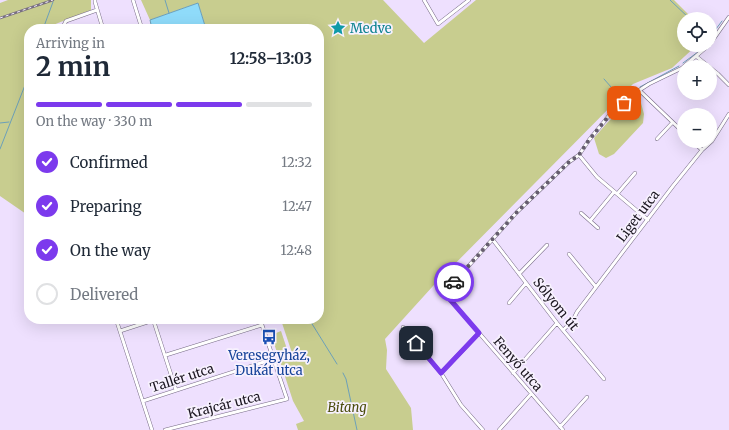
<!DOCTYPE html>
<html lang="en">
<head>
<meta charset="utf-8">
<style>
  :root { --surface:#fff; --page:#f2f2f3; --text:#1f2937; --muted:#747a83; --line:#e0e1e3; --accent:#7c3aed }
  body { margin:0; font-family:Merriweather,serif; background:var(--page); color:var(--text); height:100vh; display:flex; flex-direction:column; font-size:15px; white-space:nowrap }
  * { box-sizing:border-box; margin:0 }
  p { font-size:13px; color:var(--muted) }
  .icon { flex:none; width:22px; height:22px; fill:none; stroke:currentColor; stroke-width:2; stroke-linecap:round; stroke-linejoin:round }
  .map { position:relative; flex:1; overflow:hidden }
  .details { position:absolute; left:24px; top:24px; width:300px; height:300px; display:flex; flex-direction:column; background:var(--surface); border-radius:16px; box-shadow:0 4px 16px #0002 }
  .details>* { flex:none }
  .tools { position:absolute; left:677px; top:12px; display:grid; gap:8px }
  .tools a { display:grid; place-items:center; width:40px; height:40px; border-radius:50%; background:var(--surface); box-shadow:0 4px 16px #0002; font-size:20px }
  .pin { position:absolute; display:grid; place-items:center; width:34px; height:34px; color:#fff; margin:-17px; border-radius:8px; box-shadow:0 2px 6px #0006 }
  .courier { position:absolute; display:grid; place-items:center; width:40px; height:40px; margin:-20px; border:3px solid #7c3aed; border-radius:50%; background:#fff; color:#222; box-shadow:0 1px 5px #0007 }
  .head em { font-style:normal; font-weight:700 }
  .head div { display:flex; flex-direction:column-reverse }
  .head { display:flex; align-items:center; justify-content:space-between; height:68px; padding:0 12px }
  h1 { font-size:26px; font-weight:700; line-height:30px }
  .bar { display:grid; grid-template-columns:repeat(4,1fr); gap:6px 4px; align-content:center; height:48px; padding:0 12px }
  .bar i { height:5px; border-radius:3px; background:var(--line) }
  .bar .selected { background:var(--accent) }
  .bar p { grid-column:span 4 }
  ol { padding:0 12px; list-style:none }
  li { display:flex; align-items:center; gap:12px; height:44px }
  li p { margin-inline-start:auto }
  li .icon { padding:4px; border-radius:50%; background:var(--accent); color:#fff; stroke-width:4 }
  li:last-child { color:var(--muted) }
  li i { width:22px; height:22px; border:2px solid var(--line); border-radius:50% }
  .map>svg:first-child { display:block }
  .green { fill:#c8cd8f }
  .water { fill:#8fdbfa; stroke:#6ca0b9 }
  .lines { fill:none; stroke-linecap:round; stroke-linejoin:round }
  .stream { stroke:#6ca0b9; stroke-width:1 }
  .street-casing { stroke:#766a85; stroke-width:4 }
  .street { stroke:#fff; stroke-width:3 }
  .rail-casing { stroke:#786f82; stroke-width:2.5 }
  .rail { stroke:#f7f1fe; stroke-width:1; stroke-dasharray:3; stroke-linecap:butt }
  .done { stroke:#655d6e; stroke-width:4; stroke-dasharray:0 7.2 }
  .route { stroke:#7c3aed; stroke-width:5 }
  .labels { text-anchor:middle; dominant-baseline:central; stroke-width:3.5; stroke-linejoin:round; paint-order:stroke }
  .culture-label { font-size:13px; fill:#0d838f; stroke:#f7f1fe; text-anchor:start }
  .street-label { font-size:13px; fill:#1b1620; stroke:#f7f1fe }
  .transit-label { font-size:13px; fill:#164399; stroke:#f7f1fe }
  .park-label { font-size:13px; font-style:italic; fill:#4c4e0d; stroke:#f7f1fe }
</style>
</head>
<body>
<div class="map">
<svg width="729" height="430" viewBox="0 0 729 430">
  <rect width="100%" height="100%" fill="#eee0fe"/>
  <path class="green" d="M8,0H91V10L48,27L47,29H29V92L25,94L29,109V216L0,196V3Z
    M141,0H383L424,43L476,0H674L693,19H684V45H697L672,68L633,84L433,286L385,339L387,350L386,369L411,408L413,430H298L296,424L304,421L293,401L279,358L292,353L281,320L268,324L266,319H319V29H206L198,3L150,20Z
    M632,98L641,103L644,114L643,123L614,154L606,158L599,154L594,138L607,123Z
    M281,331L288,352L278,355L271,335Z"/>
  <path class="water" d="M198,3L206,29H152L150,20Z"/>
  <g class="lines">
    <path class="stream" d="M165,0L169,13
      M670,0L690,19
      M43,29L53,2
      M710,37L722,21
      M683,63L698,52L704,45
      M604,79L619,96
      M640,87L679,66
      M0,123L9,122
      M0,149L29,75
      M309,319L337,364
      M343,373L346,379L357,430"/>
    <g class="street-casing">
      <path id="street" d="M95,0V2L103,29
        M133,0L142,29
        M424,0L438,24L469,0
        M59,29L63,27L66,21L97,10
        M710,44L729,17
        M697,57L718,74L729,85
        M639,90L684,133
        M657,139L672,123
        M692,141L702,150
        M579,155L597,177L648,220
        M617,194L635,173
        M581,213L598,228
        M590,221L614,192
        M493,240L557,323L604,379
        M569,254L596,287
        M519,274L547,245
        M509,303L526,283
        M116,319L152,430
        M153,319L176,390
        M403,327L410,333L419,347L441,373L479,333
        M563,330L572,322L577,312L673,186L702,150L712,141L729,114
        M120,331L157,319
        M166,355L262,325
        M441,373L461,405L483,430
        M513,373L557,323
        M143,401L273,359
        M560,427L587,397
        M165,430L287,399L260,319
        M499,430L531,394
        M563,430L447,296V290L517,212L569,162L579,155L589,140L612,112L635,93L649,84L682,68L709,45"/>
    </g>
    <use href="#street" class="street"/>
    <g class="rail-casing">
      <path id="rail" d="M0,18L53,0"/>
    </g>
    <use href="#rail" class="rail"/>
  </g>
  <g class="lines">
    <path class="done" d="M454,282L517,212L569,162L579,155L589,140L612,112L624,103"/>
    <path class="route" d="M416,343L441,373L479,333L447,296V290L454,282"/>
  </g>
  <defs>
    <g id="sight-bare" transform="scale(1.2)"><path d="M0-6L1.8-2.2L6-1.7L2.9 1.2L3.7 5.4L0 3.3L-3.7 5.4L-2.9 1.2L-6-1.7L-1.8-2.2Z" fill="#0f9aa8" stroke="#f7f1fe" stroke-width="2.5" paint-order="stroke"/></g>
    <g id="bus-bare" transform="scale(1.2)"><path d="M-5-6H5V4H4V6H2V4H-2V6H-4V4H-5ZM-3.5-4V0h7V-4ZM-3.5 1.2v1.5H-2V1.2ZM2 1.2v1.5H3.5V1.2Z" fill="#1a4fb4" stroke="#f7f1fe" stroke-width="2.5" paint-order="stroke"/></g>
  </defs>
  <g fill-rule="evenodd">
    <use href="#sight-bare" x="338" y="28"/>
    <use href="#bus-bare" x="269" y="337"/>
  </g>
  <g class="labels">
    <g class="culture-label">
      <text x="350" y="28">Medve</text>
    </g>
    <g class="street-label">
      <text transform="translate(638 216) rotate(-53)">Liget utca</text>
      <text transform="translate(556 304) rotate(51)">Sólyom út</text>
      <text transform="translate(518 364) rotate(49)">Fenyő utca</text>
      <text transform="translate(182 378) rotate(-18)">Tallér utca</text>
      <text transform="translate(224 405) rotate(-14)">Krajcár utca</text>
    </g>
    <g class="transit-label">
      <text x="269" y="355">Veresegyház,<tspan x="269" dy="15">Dukát utca</tspan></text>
    </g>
    <g class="park-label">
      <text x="347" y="407">Bitang</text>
    </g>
  </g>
</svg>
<div class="tools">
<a><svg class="icon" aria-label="locate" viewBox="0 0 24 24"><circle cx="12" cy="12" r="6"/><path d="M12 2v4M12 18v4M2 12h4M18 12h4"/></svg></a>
<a>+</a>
<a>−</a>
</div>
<div class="pin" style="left:624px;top:103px;background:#ea580c"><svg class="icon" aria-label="bag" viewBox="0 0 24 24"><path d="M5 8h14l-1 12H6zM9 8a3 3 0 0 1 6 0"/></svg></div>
<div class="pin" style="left:416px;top:343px;background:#1f2937"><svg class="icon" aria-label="home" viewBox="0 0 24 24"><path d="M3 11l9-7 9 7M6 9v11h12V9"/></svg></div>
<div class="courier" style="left:454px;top:282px"><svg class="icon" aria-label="car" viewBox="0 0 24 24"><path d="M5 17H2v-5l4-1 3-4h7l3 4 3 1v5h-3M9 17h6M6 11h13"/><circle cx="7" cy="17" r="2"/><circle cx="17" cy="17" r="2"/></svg></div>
<section class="details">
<div class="head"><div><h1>2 min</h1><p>Arriving in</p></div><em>12:58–13:03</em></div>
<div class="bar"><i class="selected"></i><i class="selected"></i><i class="selected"></i><i></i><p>On the way · 330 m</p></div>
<ol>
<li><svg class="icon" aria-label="check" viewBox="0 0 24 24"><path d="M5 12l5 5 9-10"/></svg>Confirmed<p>12:32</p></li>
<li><svg class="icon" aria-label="check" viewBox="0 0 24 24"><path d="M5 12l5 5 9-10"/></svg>Preparing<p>12:47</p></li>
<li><svg class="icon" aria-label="check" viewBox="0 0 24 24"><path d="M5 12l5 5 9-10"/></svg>On the way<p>12:48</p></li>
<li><i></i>Delivered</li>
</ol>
</section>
</div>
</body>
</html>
